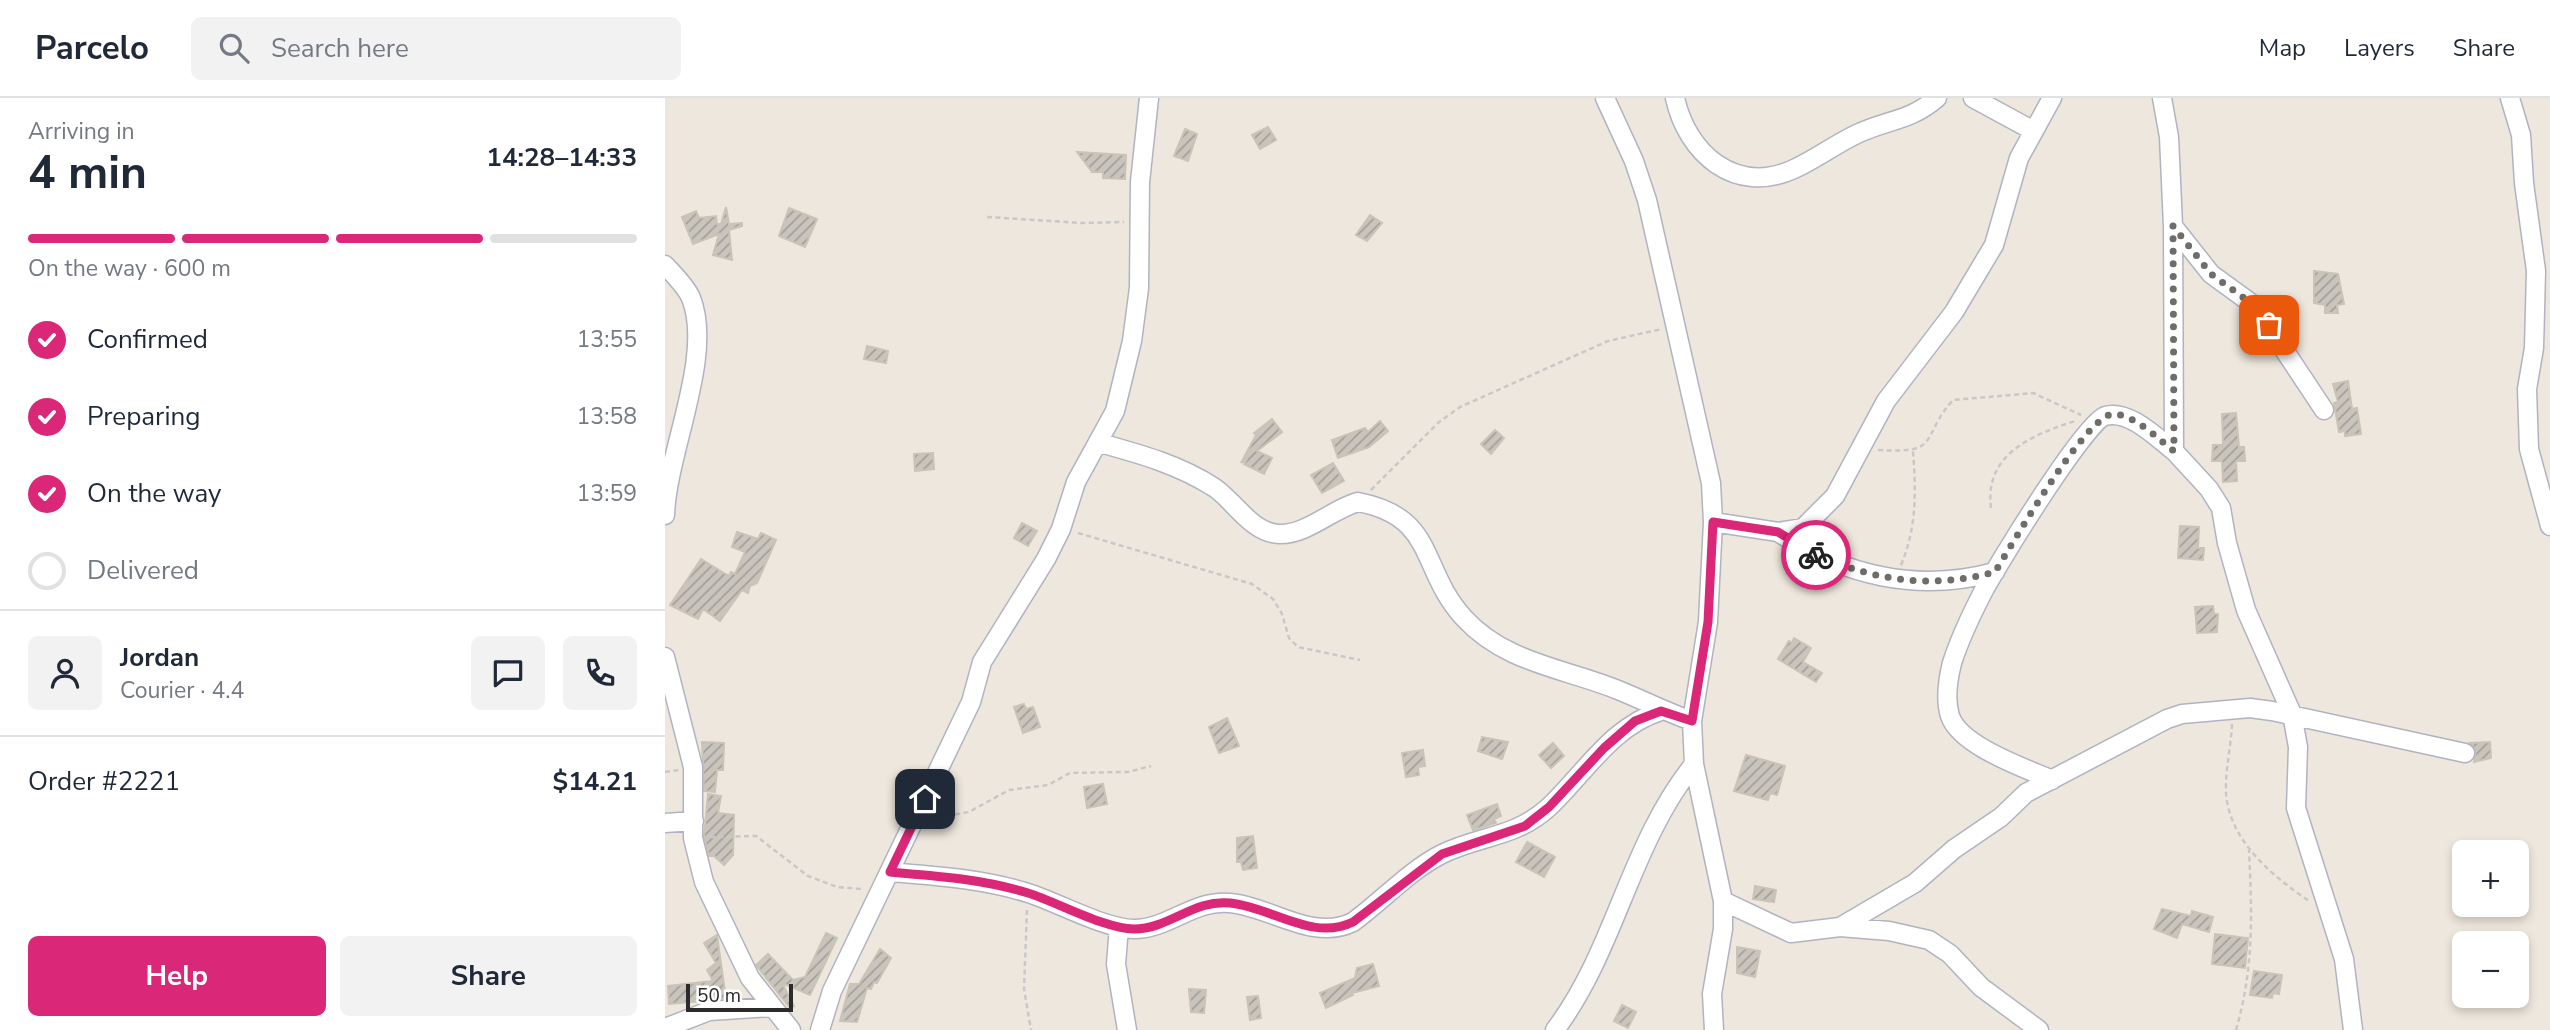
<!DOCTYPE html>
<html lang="en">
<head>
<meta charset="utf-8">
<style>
  :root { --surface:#fff; --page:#f2f2f3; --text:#1f2937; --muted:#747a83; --line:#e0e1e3; --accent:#db2777 }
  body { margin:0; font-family:"Nunito Sans",sans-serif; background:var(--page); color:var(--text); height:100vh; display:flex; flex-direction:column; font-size:26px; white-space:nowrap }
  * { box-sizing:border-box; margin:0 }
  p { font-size:23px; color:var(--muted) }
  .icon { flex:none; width:38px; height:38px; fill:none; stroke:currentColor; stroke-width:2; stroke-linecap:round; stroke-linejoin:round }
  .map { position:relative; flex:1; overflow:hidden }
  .side { display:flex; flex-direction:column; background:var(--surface); width:665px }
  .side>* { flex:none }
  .fabs { position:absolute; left:1787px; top:742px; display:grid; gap:14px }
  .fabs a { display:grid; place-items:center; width:77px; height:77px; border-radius:10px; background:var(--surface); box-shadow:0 4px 10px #0003; font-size:35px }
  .scale { position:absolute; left:21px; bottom:18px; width:107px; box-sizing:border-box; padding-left:7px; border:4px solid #2b2b2b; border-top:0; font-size:19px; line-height:24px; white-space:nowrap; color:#2b2b2b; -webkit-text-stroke:5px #fff; paint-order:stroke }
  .pin { position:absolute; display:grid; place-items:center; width:60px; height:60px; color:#fff; margin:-30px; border-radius:14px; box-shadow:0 4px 10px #0006 }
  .courier { position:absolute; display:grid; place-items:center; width:70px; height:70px; margin:-35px; border:5px solid #db2777; border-radius:50%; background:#fff; color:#222; box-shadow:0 2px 9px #0007 }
  .summary em { font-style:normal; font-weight:700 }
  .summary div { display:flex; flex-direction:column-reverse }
  .summary { display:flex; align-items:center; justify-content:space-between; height:119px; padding:0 28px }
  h1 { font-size:46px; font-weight:700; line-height:52px }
  .bar { display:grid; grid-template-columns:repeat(4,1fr); gap:10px 7px; align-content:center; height:84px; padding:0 28px }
  .bar i { height:9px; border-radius:5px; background:var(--line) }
  .bar .current { background:var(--accent) }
  .bar p { grid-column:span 4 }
  .line { display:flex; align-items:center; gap:18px; padding:0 28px; border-top:2px solid var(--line) }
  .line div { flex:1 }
  .round { display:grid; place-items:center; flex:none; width:74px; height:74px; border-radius:10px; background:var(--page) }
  ol { padding:0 28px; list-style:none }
  li { display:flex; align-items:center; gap:21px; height:77px }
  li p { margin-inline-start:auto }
  li .icon { padding:7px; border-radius:50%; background:var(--accent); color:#fff; stroke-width:4 }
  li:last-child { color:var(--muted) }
  li i { width:38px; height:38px; border:4px solid var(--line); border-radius:50% }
  .action { display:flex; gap:14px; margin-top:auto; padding:14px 28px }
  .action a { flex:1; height:80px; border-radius:10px; background:var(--accent); color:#fff; font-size:28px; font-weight:700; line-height:80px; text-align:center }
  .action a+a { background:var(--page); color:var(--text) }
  header { display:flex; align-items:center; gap:42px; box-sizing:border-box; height:98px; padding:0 35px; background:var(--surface); border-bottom:2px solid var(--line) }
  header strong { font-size:33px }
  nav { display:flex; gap:38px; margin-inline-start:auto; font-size:24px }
  .search { width:490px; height:63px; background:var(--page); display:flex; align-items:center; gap:18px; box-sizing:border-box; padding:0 24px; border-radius:10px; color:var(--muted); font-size:26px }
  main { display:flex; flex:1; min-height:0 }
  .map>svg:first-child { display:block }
  .building { fill:url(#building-hatch); stroke:#cac4b6; stroke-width:2 }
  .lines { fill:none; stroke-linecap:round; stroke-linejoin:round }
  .minor-casing { stroke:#b1b3c0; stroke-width:21 }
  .path { stroke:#c8c8c8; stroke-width:2.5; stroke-dasharray:5 3.5; stroke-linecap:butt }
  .minor { stroke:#fff; stroke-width:18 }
  .done { stroke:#6f6d69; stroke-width:7; stroke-dasharray:0 12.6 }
  .route { stroke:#db2777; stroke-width:9 }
</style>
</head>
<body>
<header>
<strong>Parcelo</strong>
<div class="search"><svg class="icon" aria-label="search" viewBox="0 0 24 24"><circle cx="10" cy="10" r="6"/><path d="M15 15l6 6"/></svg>Search here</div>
<nav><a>Map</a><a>Layers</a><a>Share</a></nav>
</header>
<main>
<section class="side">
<div class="summary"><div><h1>4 min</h1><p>Arriving in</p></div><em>14:28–14:33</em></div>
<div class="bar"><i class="current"></i><i class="current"></i><i class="current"></i><i></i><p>On the way · 600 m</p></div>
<ol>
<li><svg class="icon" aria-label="check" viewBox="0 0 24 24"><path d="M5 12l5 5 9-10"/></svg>Confirmed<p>13:55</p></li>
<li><svg class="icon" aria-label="check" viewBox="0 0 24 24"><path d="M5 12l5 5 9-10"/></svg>Preparing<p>13:58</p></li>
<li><svg class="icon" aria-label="check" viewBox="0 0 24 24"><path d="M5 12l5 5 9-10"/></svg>On the way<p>13:59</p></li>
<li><i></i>Delivered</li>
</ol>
<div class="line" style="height:126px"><a class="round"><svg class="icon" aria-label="person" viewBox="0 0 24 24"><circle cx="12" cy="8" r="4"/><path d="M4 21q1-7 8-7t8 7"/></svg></a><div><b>Jordan</b><p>Courier · 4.4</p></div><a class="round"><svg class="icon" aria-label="chat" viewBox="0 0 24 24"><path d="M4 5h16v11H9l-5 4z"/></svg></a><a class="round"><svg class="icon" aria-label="phone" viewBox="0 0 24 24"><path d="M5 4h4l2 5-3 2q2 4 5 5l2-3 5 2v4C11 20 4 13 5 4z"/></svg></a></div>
<div class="line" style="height:91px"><div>Order #2221</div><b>$14.21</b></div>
<div class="action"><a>Help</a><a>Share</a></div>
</section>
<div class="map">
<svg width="1885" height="932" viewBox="0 0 1885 932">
  <defs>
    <pattern id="building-hatch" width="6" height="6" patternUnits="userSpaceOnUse" patternTransform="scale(1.75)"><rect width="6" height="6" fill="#c9c4bc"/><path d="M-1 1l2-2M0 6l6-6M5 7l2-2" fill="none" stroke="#a39f99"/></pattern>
  </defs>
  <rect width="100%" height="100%" fill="#eee7dd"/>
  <path class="building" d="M603,29L611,42L595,51L587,37Z
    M520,31L532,36L523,63L509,58Z
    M412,54L461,57L460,81L438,80V74H427Z
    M61,109L64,126L77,125V128L64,132L67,162L48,157L54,136L28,146L17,119L31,113L34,120L51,118L52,126H56Z
    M124,110L152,121L140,149L114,138Z
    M705,117L717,125L702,143L691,137Z
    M1649,173L1673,176L1679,206L1672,207L1673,215H1660V207L1649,205Z
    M202,248L223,253L221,265L199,261Z
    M1683,283L1687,311L1692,310L1696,336L1680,338V333L1674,334L1669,305L1673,304L1668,286Z
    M1571,315L1574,349H1579L1580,363H1571L1572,383L1558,384L1557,363H1547L1548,347H1558L1557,316Z
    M607,321L617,334L592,353L607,360L599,376L579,366L582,361L576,365L591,337L589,335Z
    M715,323L723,333L704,349L673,360L667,342L700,330L703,334Z
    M830,332L839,340L826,356L816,346Z
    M268,355L269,371L250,373L249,356Z
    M668,365L679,383L657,395L646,377Z
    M357,425L372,433L363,448L349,440Z
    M1515,428L1534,429L1533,450H1539L1538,462L1513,460Z
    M72,434L93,441L96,435L111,442L92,485L85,488L83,495L77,492L55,523L38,511L33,521L5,507L36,461L64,478L66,474L70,476L80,454L67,449Z
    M1548,508L1549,516H1553L1552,534L1532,535L1530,509Z
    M1129,540L1146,550L1138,564L1157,575L1151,584L1113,561L1124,543L1127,545Z
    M359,606L361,611L368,609L375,629L358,635L349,609Z
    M562,620L574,648L554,655L544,629Z
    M817,639L843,644L837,661L813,653Z
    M37,644L59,645L58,672H52L50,694L39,693Z
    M1825,644L1826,660L1809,664L1811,652L1805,645Z
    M888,645L899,658L886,670L874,657Z
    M758,652L760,668L753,669L754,677L741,679L737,655Z
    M1081,657L1120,668L1112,697L1105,695L1103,702L1069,693Z
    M438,686L442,706L422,710L419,689Z
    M43,696L56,698L53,715L69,717L68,757L59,767L49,758H44L39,739Z
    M832,706L836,718L829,721L831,725L808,732L802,717Z
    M588,738L592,770L578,772L576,764H572V740Z
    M862,744L890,759L879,779L851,764Z
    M1090,788L1111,792L1109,804L1088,801Z
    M1497,811L1526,818L1527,813L1548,819L1544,834L1517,826L1512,840L1489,831Z
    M161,835L172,840L145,897L117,885L129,908L125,910L91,867L103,856L128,882L140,879Z
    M1550,836L1583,840L1580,870L1547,866Z
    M52,837L61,901L4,906L3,888L48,883L42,872L51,865L39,845Z
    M1072,849L1095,853L1090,879L1072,875Z
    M215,851L226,860L212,885L209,884L206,891L202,890L192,924L175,923L185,886H194Z
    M708,866L714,888L687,895L688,897L661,910L655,895L690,880L692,870Z
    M1589,873L1617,877L1614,896L1608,895L1607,900L1585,897Z
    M524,891L541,892L539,915L526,914Z
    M593,898L596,920L585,922L582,899Z
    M957,907L971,914L963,930L949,923Z"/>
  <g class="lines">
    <g class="minor-casing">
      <path id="minor" d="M940,0L969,63L982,102L1046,385L1048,424L1043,524L1027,623L1029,666L1058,803V831L1047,896L1049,932
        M1010,0C1022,55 1070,98 1129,71C1151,61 1172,45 1194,35C1225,21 1245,23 1272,0
        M1308,0L1367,32
        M1497,0L1504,39L1508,128L1509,353L1544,391L1556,410L1562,445L1581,512L1627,616L1633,649L1631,710L1679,861L1688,932
        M1845,0L1856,37L1859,85L1871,173L1869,250L1862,291L1864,351L1885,428
        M1508,128L1546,176L1590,208L1659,312
        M0,167C9,177 21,188 26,200C49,258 2,354 0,417
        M435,345C475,356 515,367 550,390C570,404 587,435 614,436C642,437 667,411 693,404C772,419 754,471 799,520C840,565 899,570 953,592C978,602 1001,614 1027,623
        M1048,424L1113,434L1138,430L1170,398L1221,303L1289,214L1329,147L1354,60L1387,0
        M1113,434C1179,478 1253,495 1330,474
        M0,559L28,669V740L39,784L85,880L126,932
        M1387,682C1360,670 1295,648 1285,618C1280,602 1283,581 1287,565C1295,540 1307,515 1319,492C1333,466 1420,324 1440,318C1464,311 1492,340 1509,353
        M0,725L29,723
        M225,774C272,778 318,781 363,795C392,804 440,831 469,831C504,831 529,801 565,805C607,809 648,844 688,824C717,803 745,772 777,756C816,737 850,740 884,709C920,675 947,628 996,613
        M1058,803L1126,835L1175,829L1224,833L1264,842L1285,856L1316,889L1374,932
        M454,829L451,866L462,932
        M1175,829L1250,785L1289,751L1336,719L1361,695L1502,621L1517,616L1585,610L1607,613L1800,655
        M0,930L44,913L107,909
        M155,932L167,893L306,604L317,564L381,461L396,431L411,384L450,313L467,243L474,190L475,84L484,0
        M890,932C951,851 964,747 1029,666"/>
    </g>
    <path class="path" d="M322,119L417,125L459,124
      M1213,352C1278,356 1254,340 1288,302L1368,295L1416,317
      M706,392L774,324L795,309L943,243L997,231
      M1326,410C1319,356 1367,337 1410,323
      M413,435L587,486L608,501L617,516L624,540L633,549L695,562
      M1236,467C1252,429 1251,393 1248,353
      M1567,626C1566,649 1560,672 1561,695C1564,742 1607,778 1644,803
      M0,674L14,672
      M265,721L304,714L344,692L383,687L405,675L463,674L486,668
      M45,739L91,738L143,778L172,789L197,791
      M362,812L359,891L366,932
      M1571,932C1589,870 1587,816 1584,752"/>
    <use href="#minor" class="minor"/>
  </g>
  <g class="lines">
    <path class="done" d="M1151,457C1211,483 1267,491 1330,474C1347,447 1422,315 1449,316C1470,317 1493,341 1509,353L1508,128L1546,176L1590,208L1604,227"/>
    <path class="route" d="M260,701L225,774C272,778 318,781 363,795C392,804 440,831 469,831C504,831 529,801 565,805C607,809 647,844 688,824L777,756L860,728L884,709L939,650L970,623L996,613L1027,623L1043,524L1048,424L1113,434L1151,457"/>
  </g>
</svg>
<div class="fabs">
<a>+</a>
<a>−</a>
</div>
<div class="scale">50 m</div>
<div class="pin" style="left:1604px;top:227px;background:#ea580c"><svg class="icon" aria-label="bag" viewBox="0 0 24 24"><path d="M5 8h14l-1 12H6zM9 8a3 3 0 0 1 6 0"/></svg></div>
<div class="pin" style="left:260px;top:701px;background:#1f2937"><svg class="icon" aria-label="home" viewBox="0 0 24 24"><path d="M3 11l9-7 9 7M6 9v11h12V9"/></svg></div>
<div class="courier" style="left:1151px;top:457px"><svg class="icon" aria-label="bike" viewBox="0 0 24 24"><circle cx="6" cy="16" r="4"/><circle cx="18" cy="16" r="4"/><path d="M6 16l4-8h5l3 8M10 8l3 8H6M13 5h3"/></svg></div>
</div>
</main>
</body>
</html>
